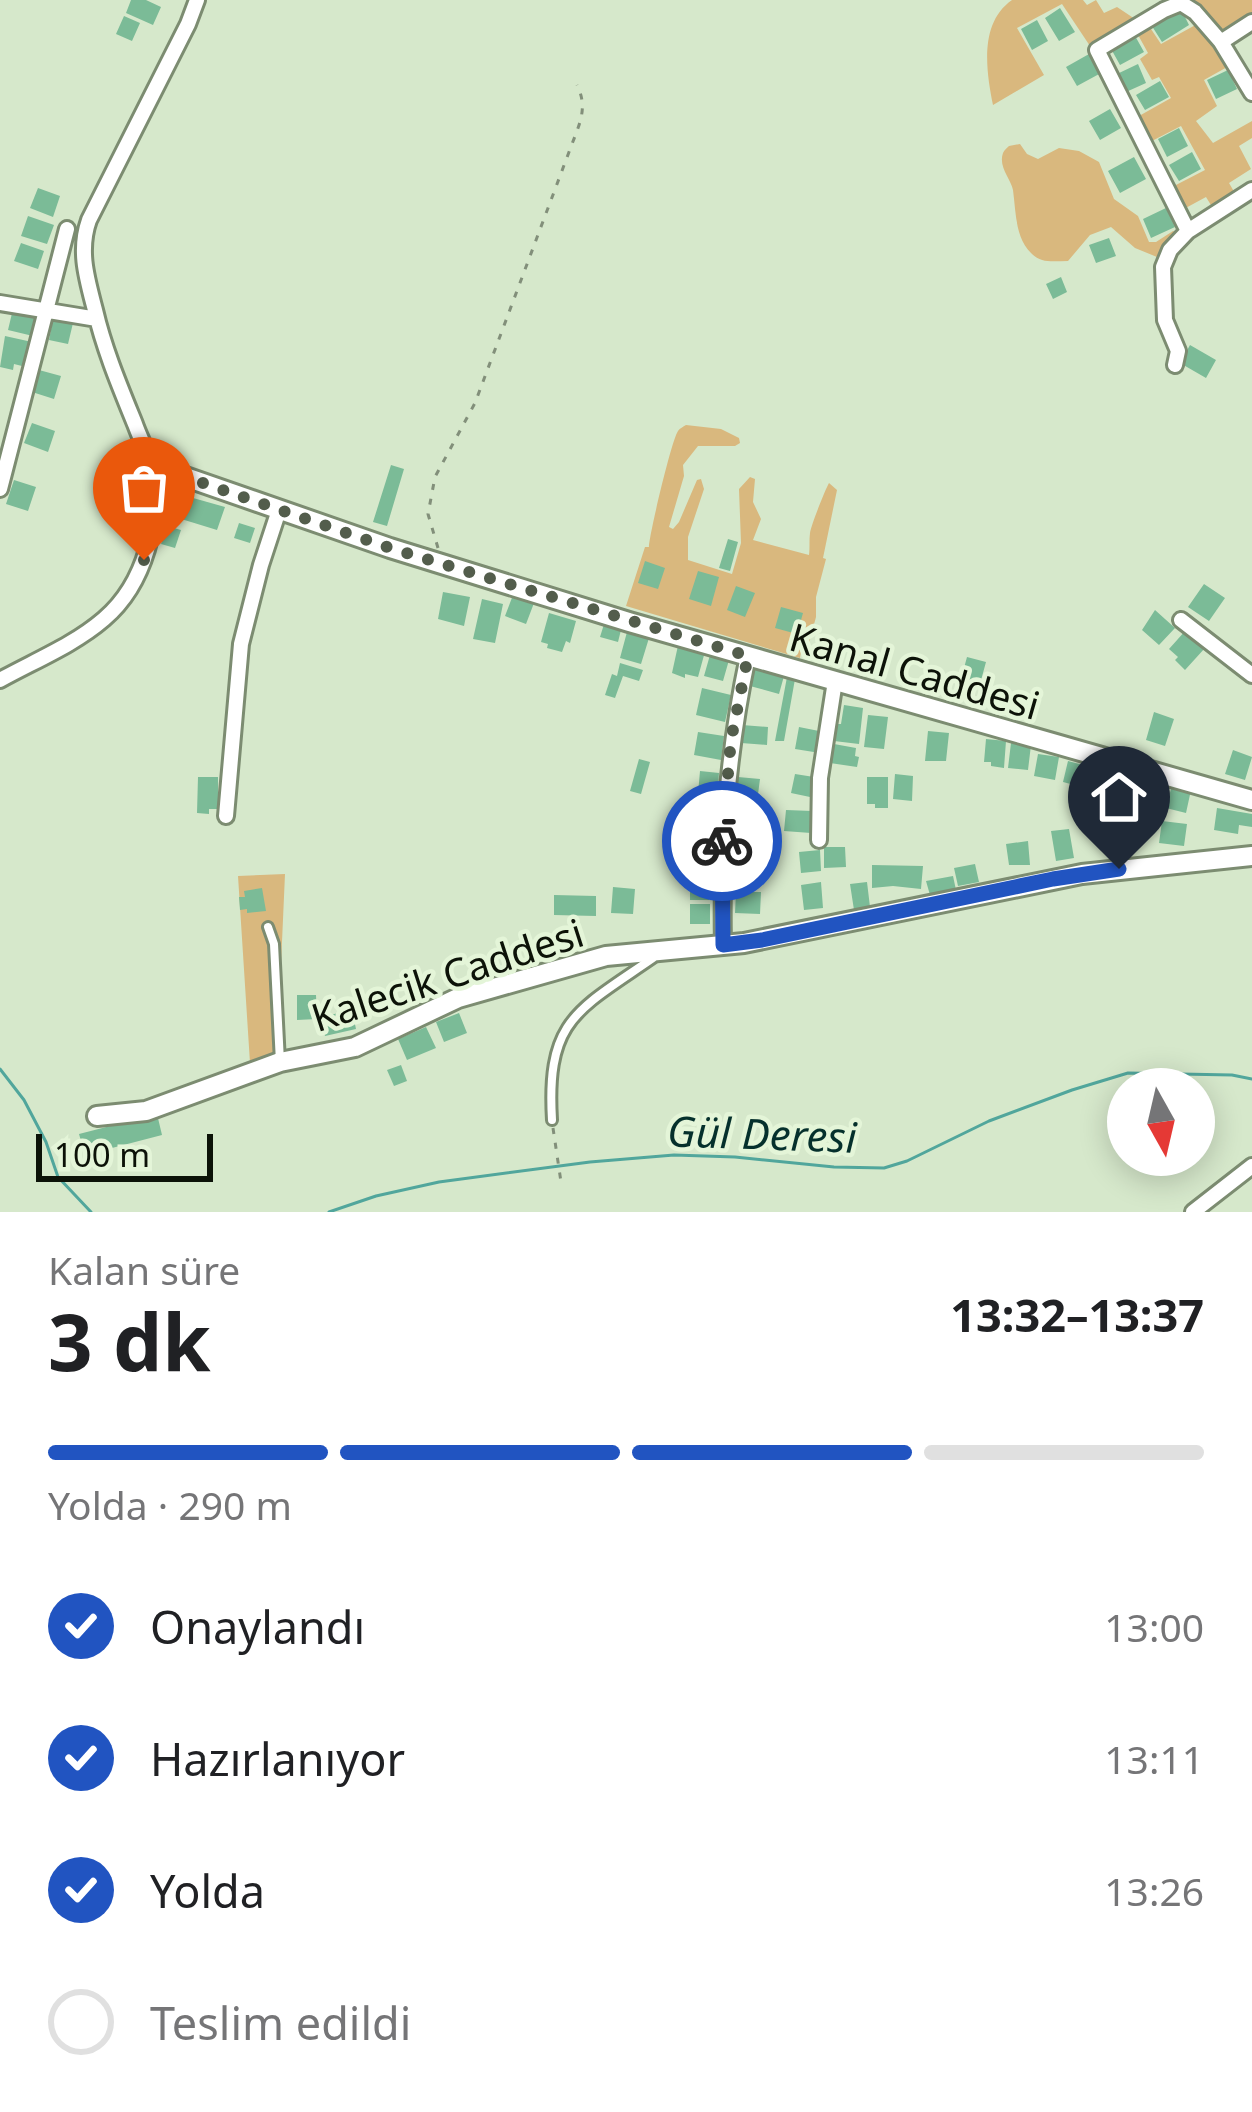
<!DOCTYPE html>
<html lang="tr">
<head>
<meta charset="utf-8">
<style>
  :root { --surface:#fff; --page:#f6f6f6; --text:#202124; --muted:#757577; --line:#e0e0e0; --accent:#2154c1 }
  body { margin:0; font-family:"Noto Sans",sans-serif; background:var(--page); color:var(--text); height:100vh; display:flex; flex-direction:column; font-size:45px; white-space:nowrap }
  * { box-sizing:border-box; margin:0 }
  p { font-size:39px; color:var(--muted) }
  .icon { flex:none; width:66px; height:66px; fill:none; stroke:currentColor; stroke-width:2; stroke-linecap:round; stroke-linejoin:round }
  .map { position:relative; height:1212px; overflow:hidden }
  .sheet { display:flex; flex-direction:column; background:var(--surface); flex:1 }
  .sheet>* { flex:none }
  .needle { width:78px; rotate:172deg }
  .buttons { position:absolute; left:1107px; top:1068px; display:grid; gap:24px }
  .buttons a { display:grid; place-items:center; width:108px; height:108px; border-radius:50%; background:var(--surface); box-shadow:0 6px 30px #0003; font-size:60px }
  .scale { position:absolute; left:36px; bottom:30px; width:177px; box-sizing:border-box; padding-left:12px; border:6px solid #0c1208; border-top:0; font-size:33px; line-height:42px; white-space:nowrap; color:#0c1208; -webkit-text-stroke:9px #e4f5d8; paint-order:stroke }
  .pin { position:absolute; display:grid; place-items:center; width:102px; height:102px; color:#fff; margin:-123px -51px; border-radius:50% 50% 50% 0; rotate:-45deg; box-shadow:0 0 12px #0007 }
  .pin .icon { rotate:45deg }
  .courier { position:absolute; display:grid; place-items:center; width:120px; height:120px; margin:-60px; border:9px solid #2154c1; border-radius:50%; background:#fff; color:#222; box-shadow:0 3px 15px #0007 }
  .overview em { font-style:normal; font-weight:700 }
  .overview div { display:flex; flex-direction:column-reverse }
  .overview { display:flex; align-items:center; justify-content:space-between; height:204px; padding:0 48px }
  h1 { font-size:78px; font-weight:700; line-height:90px }
  .bar { display:grid; grid-template-columns:repeat(4,1fr); gap:18px 12px; align-content:center; height:144px; padding:0 48px }
  .bar i { height:15px; border-radius:9px; background:var(--line) }
  .bar .active { background:var(--accent) }
  .bar p { grid-column:span 4 }
  ol { padding:0 48px; list-style:none }
  li { display:flex; align-items:center; gap:36px; height:132px }
  li p { margin-inline-start:auto }
  li .icon { padding:12px; border-radius:50%; background:var(--accent); color:#fff; stroke-width:4 }
  li:last-child { color:var(--muted) }
  li i { width:66px; height:66px; border:6px solid var(--line); border-radius:50% }
  .map>svg:first-child { display:block }
  .green { fill:#d9b87e }
  .lines { fill:none; stroke-linecap:round; stroke-linejoin:round }
  .stream { stroke:#51a69c; stroke-width:3 }
  .building { fill:#7bbb97 }
  .service-casing { stroke:#7c8c71; stroke-width:14 }
  .minor-casing { stroke:#7c8c71; stroke-width:20 }
  .tertiary-casing { stroke:#7c8c71; stroke-width:24 }
  .path { stroke:#828f7a; stroke-width:3; stroke-dasharray:6 9; stroke-linecap:butt }
  .service { stroke:#fff; stroke-width:8 }
  .minor { stroke:#fff; stroke-width:14 }
  .tertiary { stroke:#fff; stroke-width:18 }
  .done { stroke:#535d4c; stroke-width:12; stroke-dasharray:0 21.6 }
  .route { stroke:#2154c1; stroke-width:15 }
  .labels { text-anchor:middle; dominant-baseline:central; stroke-width:9; stroke-linejoin:round; paint-order:stroke }
  .street-label { font-size:39px; fill:#0c1208; stroke:#e4f5d8 }
  .water-label { font-size:42px; font-style:italic; fill:#05302c; stroke:#e4f5d8 }
</style>
</head>
<body>
<div class="map">
<svg width="1252" height="1212" viewBox="0 0 1252 1212">
  <rect width="100%" height="100%" fill="#d6e8cb"/>
  <path class="green" d="M1012,0H1083L1087,5L1096,0L1104,13L1117,7L1135,19L1090,46L1062,4L1017,28L1044,75L993,105C986,70 979,23 1012,0Z
    M1189,0H1252V13L1225,32H1220Z
    M1199,23L1229,66L1204,80L1217,106L1196,121L1213,143L1252,121V138L1239,146L1251,169L1229,183L1236,195L1214,210L1206,197L1182,210L1174,186L1205,170L1181,126L1150,142L1139,116L1171,98L1159,77L1152,80L1140,59L1148,53L1137,33L1149,26L1161,44Z
    M1020,144L1027,154L1038,159L1059,148L1079,151L1099,162L1114,199L1138,216L1149,242H1156L1173,231L1178,234L1157,257L1135,248L1111,227L1090,235L1068,261C1054,261 1041,264 1031,253C1015,237 1016,212 1013,190C1011,179 998,167 1003,153C1004,150 1007,148 1009,146Z
    M686,425L721,429L739,438L740,443L735,446H698L683,465L684,476L669,527L673,529L679,522L697,480L701,479L704,489L688,537V560L732,574L741,543L739,489L750,477L755,479L753,502L761,519L753,540L809,555C810,547 809,540 810,533C811,525 826,488 829,483L837,490L823,558L826,559L816,597V617L808,647L801,652L800,658L626,606L645,547H649C649,535 672,439 678,431C680,428 683,427 686,425Z
    M285,874L280,987L286,1052L250,1063L238,876Z"/>
  <g class="lines">
    <path class="stream" d="M0,1069L24,1100L46,1142L58,1177L91,1212
      M329,1212L376,1196L439,1182L590,1162L674,1155L735,1157L834,1167L884,1168L907,1161L989,1121L1072,1090L1128,1073L1232,1075L1252,1079"/>
  </g>
  <path class="building" d="M131,0H146L161,7L153,25L126,13Z
    M1180,7L1189,25L1162,42L1150,23Z
    M1060,8L1075,32L1059,41L1045,18Z
    M124,16L140,23L132,41L116,34Z
    M1037,20L1048,41L1032,50L1021,29Z
    M1134,34L1144,52L1120,65L1110,47Z
    M1089,54L1101,73L1077,86L1066,67Z
    M1138,64L1146,83L1126,92L1117,74Z
    M1228,70L1237,89L1216,99L1207,80Z
    M1160,81L1169,97L1145,110L1136,95Z
    M1110,109L1121,128L1100,140L1089,121Z
    M1179,128L1188,146L1167,157L1158,139Z
    M1192,152L1201,169L1179,181L1169,165Z
    M1134,157L1146,179L1120,193L1108,171Z
    M38,188L60,196L53,217L30,208Z
    M1166,208L1175,227L1151,238L1143,219Z
    M28,216L54,225L47,244L21,236Z
    M1109,238L1116,256L1096,263L1089,245Z
    M21,243L44,251L38,269L14,261Z
    M1061,277L1067,292L1053,299L1046,284Z
    M13,309L38,314L33,336L8,330Z
    M53,319L73,323L68,344L49,340Z
    M5,336L32,342L26,367L14,364L13,370L0,367Z
    M1190,345L1216,360L1206,378L1180,363Z
    M39,370L61,376L54,399L32,392Z
    M32,423L55,431L48,452L24,443Z
    M391,465L404,469L387,526L373,522Z
    M14,480L36,487L28,511L6,504Z
    M186,496L225,507L217,530L178,518Z
    M239,523L255,528L250,543L234,538Z
    M167,526L181,530L175,548L161,544Z
    M728,539L738,542L730,571L719,568Z
    M645,561L665,568L658,589L638,583Z
    M698,571L719,577L711,606L689,599Z
    M1204,584L1225,598L1209,621L1188,607Z
    M736,586L755,593L745,617L727,610Z
    M443,592L470,597L464,626L438,619Z
    M513,595L534,603L526,624L505,616Z
    M482,599L503,604L495,643L473,639Z
    M781,607L803,613L797,634L775,628Z
    M1155,610L1175,628L1159,645L1142,630Z
    M549,613L576,621L570,643L566,641L562,652L547,648L548,644L541,642Z
    M605,621L622,626L618,642L600,637Z
    M1186,630L1205,648L1185,670L1175,660L1178,657L1169,649Z
    M627,632L649,638L641,664L620,658Z
    M679,641L706,648L698,677L685,674V678L672,673Z
    M710,655L729,660L723,681L704,676Z
    M967,657L986,662L980,684L961,679Z
    M620,663L643,670L639,681L623,676L615,698L605,695L612,674L617,676Z
    M754,668L784,676L779,694L750,686Z
    M787,677L795,679L784,741H775Z
    M702,688L731,695L725,722L696,715Z
    M1014,693L1039,697L1036,716L1011,712Z
    M844,705L863,708L859,744L834,741L836,724H841Z
    M1154,712L1174,719L1165,746L1146,740Z
    M868,715L888,717L884,749L864,747Z
    M742,725L768,727L767,745L741,743Z
    M799,727L824,732L820,753L795,749Z
    M928,731L949,733L946,761H925Z
    M698,732L724,736L721,760L694,755Z
    M986,739L1006,741L1004,768L991,766V762H984Z
    M1011,743L1031,745L1028,770L1008,768Z
    M834,744L856,748L855,756L859,757L857,767L830,763Z
    M1233,750L1252,757L1245,780L1225,774Z
    M1038,754L1059,757L1055,780L1034,776Z
    M639,759L650,762L641,794L630,791Z
    M1068,761L1087,766L1082,787L1063,782Z
    M1094,765L1114,770L1107,797L1087,792Z
    M700,771L719,773L717,796L698,794Z
    M795,774L814,777L810,797L791,793Z
    M895,774L913,776L912,801L893,799Z
    M198,777H218V809H209V814L197,813Z
    M738,777L760,779L757,802L735,800Z
    M867,777H888V808H875V804H867Z
    M1172,785L1191,790L1186,813L1166,808Z
    M1217,808L1252,814V827L1239,825L1238,834L1214,830Z
    M786,810L812,811L811,833L784,831Z
    M1162,821L1187,824L1184,846L1159,843Z
    M1130,825L1131,849L1107,850L1106,826Z
    M1069,829L1074,858L1056,861L1051,831Z
    M685,833L713,835L712,856L684,854Z
    M734,834L755,836L754,854L733,852Z
    M1028,841L1030,865H1009L1006,844Z
    M824,847H845L846,867L824,868Z
    M820,850L821,871L801,873L799,852Z
    M975,864L979,882L958,886L954,868Z
    M872,865L923,866L921,889L893,886L872,888Z
    M953,876L956,890L930,895L926,881Z
    M690,882H709V900H690Z
    M821,882L823,908L804,910L801,885Z
    M867,882L870,907L854,910L850,884Z
    M613,887L635,889L633,914L611,913Z
    M262,888L266,911L247,913V909L240,910L239,897H245L244,891Z
    M736,892H761L760,914L735,913Z
    M554,895L596,896V916L554,915Z
    M690,904H710V924H690Z
    M297,995H316L317,1019L297,1020Z
    M352,1010L356,1029L325,1036L321,1017Z
    M459,1013L467,1033L444,1042L436,1022Z
    M426,1027L436,1048L407,1060L398,1039Z
    M401,1065L407,1081L394,1086L387,1070Z
    M157,1114L162,1135L85,1155L79,1134Z"/>
  <g class="lines">
    <g class="service-casing">
      <path id="service" d="M268,927L274,944L280,1062
        M552,1120C546,1019 578,1010 653,958"/>
    </g>
    <g class="minor-casing">
      <path id="minor" d="M1252,22L1221,42L1252,93
        M1188,231L1252,190
        M0,303L97,319
        M1175,365L1178,351L1165,320L1163,267L1170,250L1188,231L1097,50L1164,10L1181,3L1195,12L1221,42
        M0,489L67,229
        M1181,620L1252,675
        M0,680C34,661 74,645 104,619C145,584 162,520 151,467C148,453 140,438 135,424C120,387 104,349 95,310C87,279 78,251 89,220L188,24L197,0
        M226,816L241,644L261,565L279,510
        M819,840L820,778L835,681
        M723,945C721,843 727,756 748,656
        M1193,1212L1252,1166"/>
    </g>
    <g class="tertiary-casing">
      <path id="tertiary" d="M151,465L390,548L629,622L1252,800
        M97,1116L146,1111L280,1062L355,1047L458,998L606,956L744,943L1082,874L1252,856"/>
    </g>
    <path class="path" d="M438,548L428,514L435,477L475,403L572,144C580,123 588,107 577,85
      M553,1128L561,1182"/>
    <use href="#service" class="service"/>
    <use href="#minor" class="minor"/>
    <use href="#tertiary" class="tertiary"/>
  </g>
  <g class="lines">
    <path class="done" d="M144,560L154,515L151,465L390,548L748,656L731,740L722,841"/>
    <path class="route" d="M722,841L723,945L762,940L1053,879L1119,869"/>
  </g>
  <g class="labels">
    <g class="street-label">
      <text transform="translate(915 670) rotate(16)">Kanal Caddesi</text>
      <text transform="translate(447 974) rotate(-18)">Kalecik Caddesi</text>
    </g>
    <g class="water-label">
      <text transform="translate(762 1133) rotate(2)">Gül Deresi</text>
    </g>
  </g>
</svg>
<div class="buttons">
<a><svg class="needle" viewBox="-14 -14 28 28"><path d="M0-13l5 13h-10z" fill="#e53935"/><path d="M0 13l5-13h-10z" fill="#757577"/></svg></a>
</div>
<div class="scale">100 m</div>
<div class="pin" style="left:144px;top:560px;background:#ea580c"><svg class="icon" aria-label="bag" viewBox="0 0 24 24"><path d="M5 8h14l-1 12H6zM9 8a3 3 0 0 1 6 0"/></svg></div>
<div class="pin" style="left:1119px;top:869px;background:#1f2937"><svg class="icon" aria-label="home" viewBox="0 0 24 24"><path d="M3 11l9-7 9 7M6 9v11h12V9"/></svg></div>
<div class="courier" style="left:722px;top:841px"><svg class="icon" aria-label="bike" viewBox="0 0 24 24"><circle cx="6" cy="16" r="4"/><circle cx="18" cy="16" r="4"/><path d="M6 16l4-8h5l3 8M10 8l3 8H6M13 5h3"/></svg></div>
</div>
<section class="sheet">
<div class="overview"><div><h1>3 dk</h1><p>Kalan süre</p></div><em>13:32–13:37</em></div>
<div class="bar"><i class="active"></i><i class="active"></i><i class="active"></i><i></i><p>Yolda · 290 m</p></div>
<ol>
<li><svg class="icon" aria-label="check" viewBox="0 0 24 24"><path d="M5 12l5 5 9-10"/></svg>Onaylandı<p>13:00</p></li>
<li><svg class="icon" aria-label="check" viewBox="0 0 24 24"><path d="M5 12l5 5 9-10"/></svg>Hazırlanıyor<p>13:11</p></li>
<li><svg class="icon" aria-label="check" viewBox="0 0 24 24"><path d="M5 12l5 5 9-10"/></svg>Yolda<p>13:26</p></li>
<li><i></i>Teslim edildi</li>
</ol>
</section>
</body>
</html>
